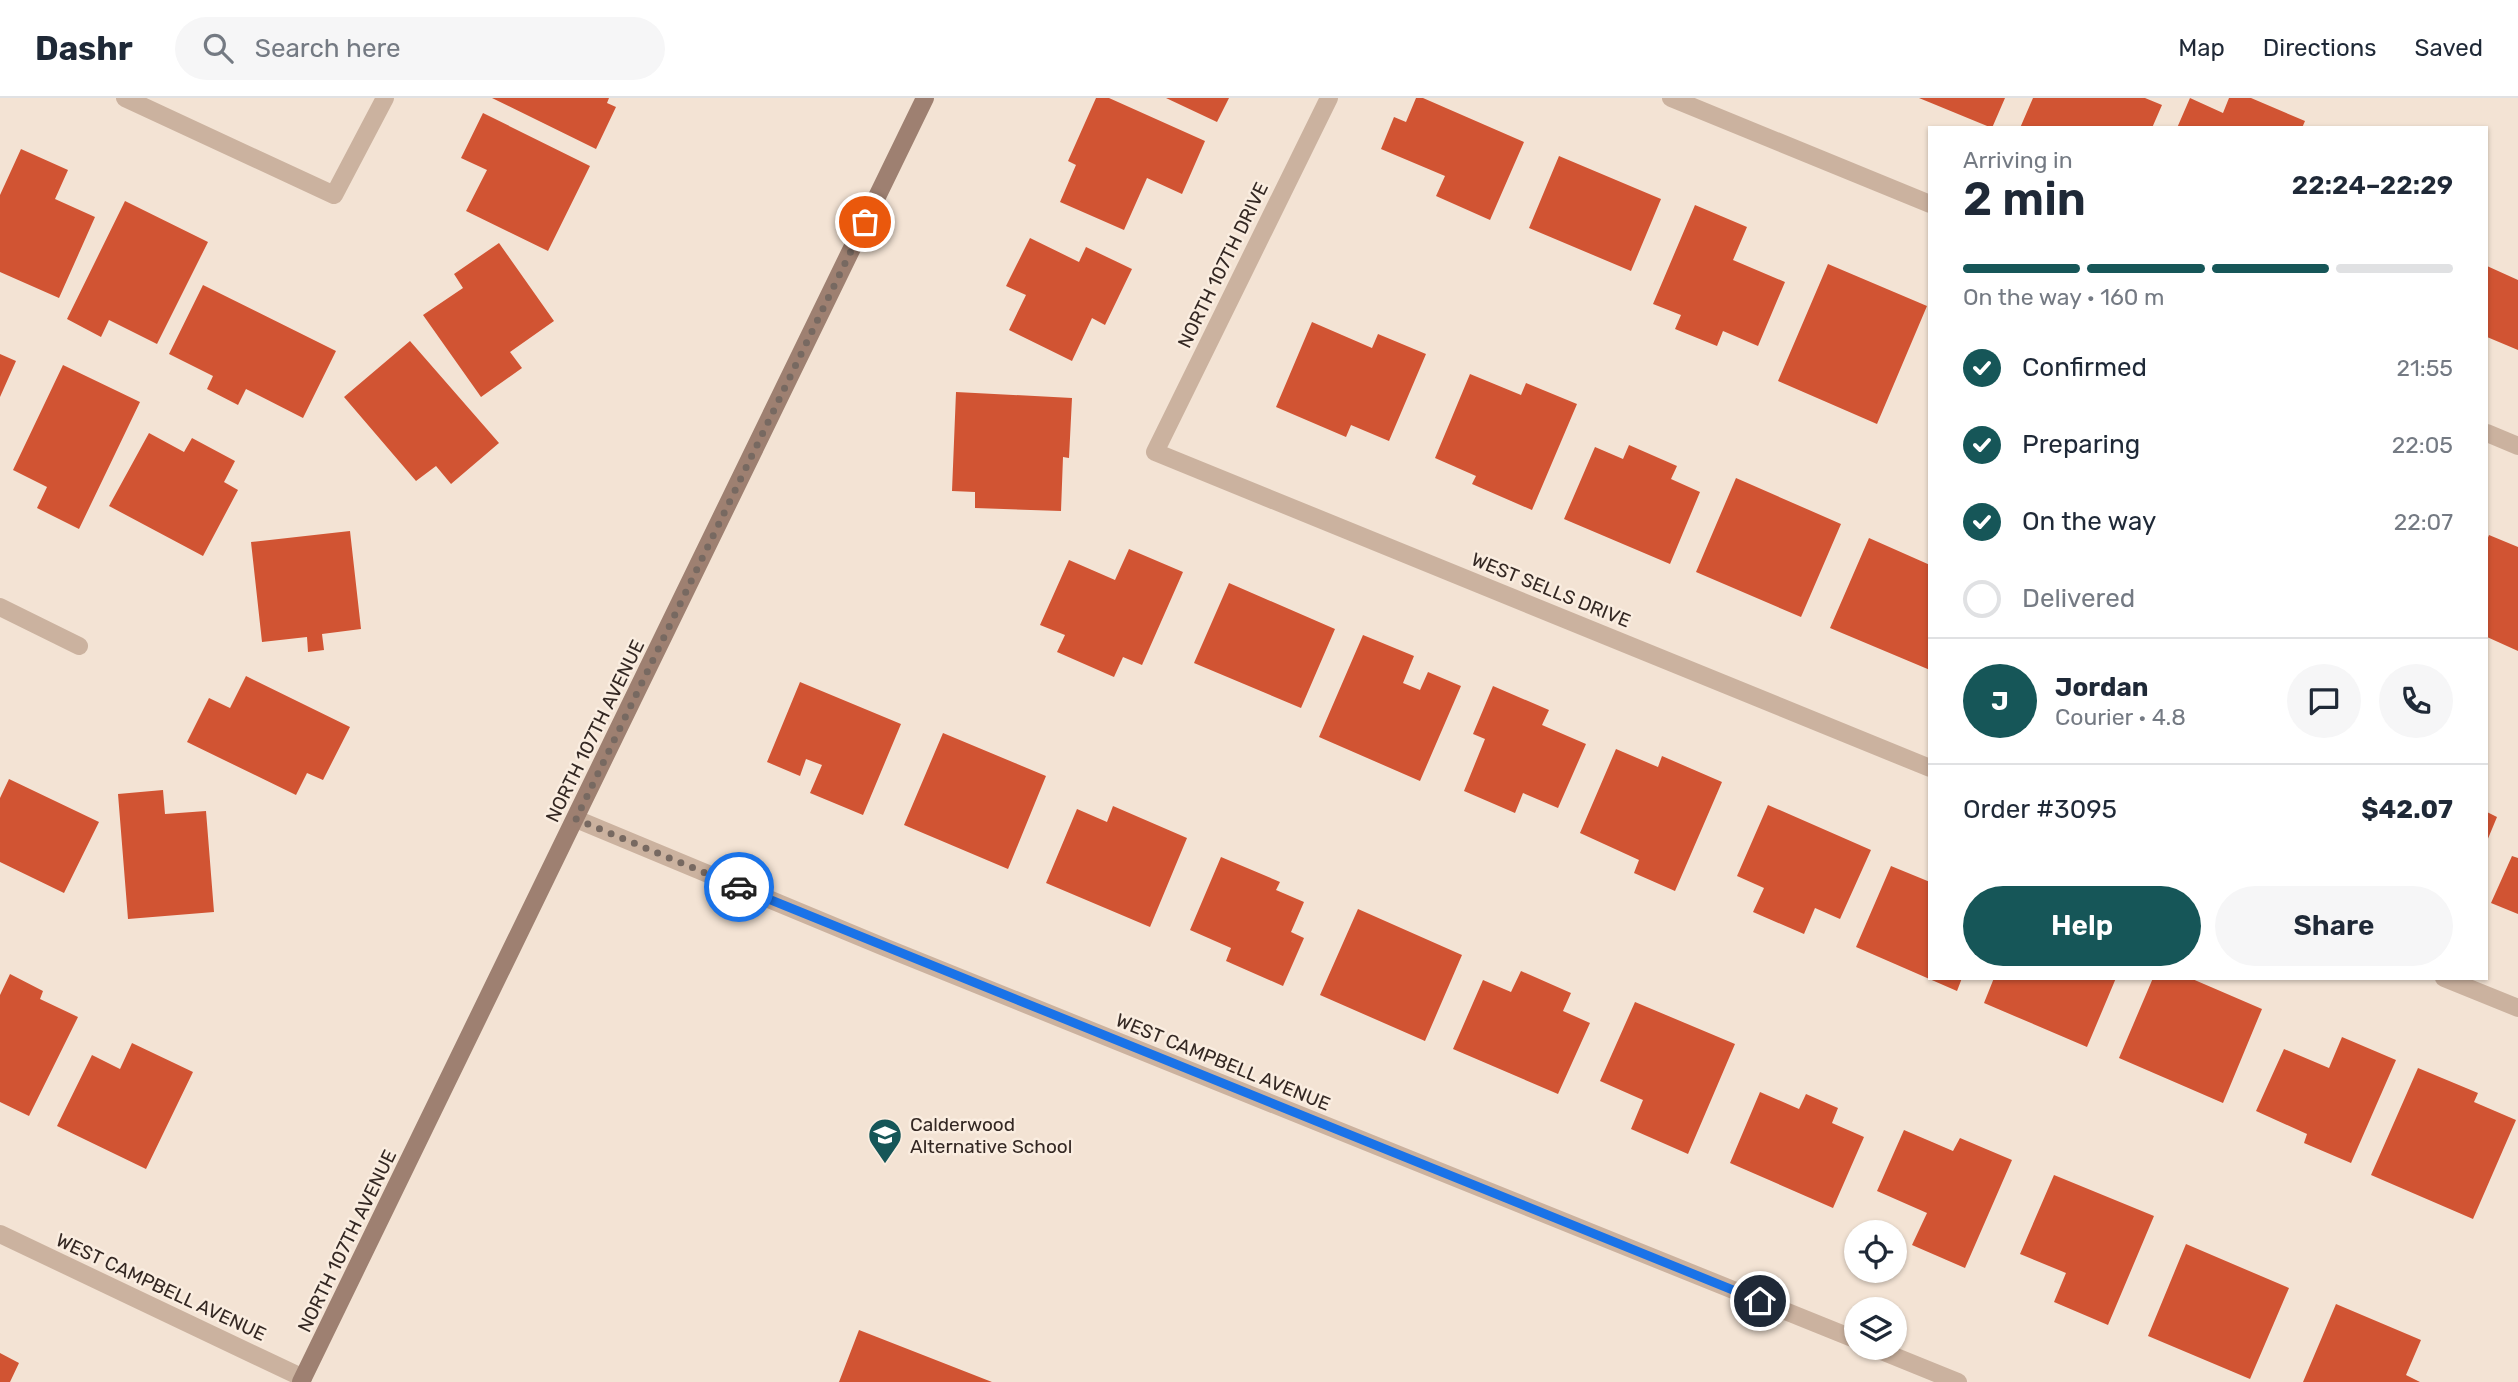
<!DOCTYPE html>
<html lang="en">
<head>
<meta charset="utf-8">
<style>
  :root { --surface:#fff; --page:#f6f6f7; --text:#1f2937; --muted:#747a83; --line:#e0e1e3; --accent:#165658 }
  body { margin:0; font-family:Rubik,sans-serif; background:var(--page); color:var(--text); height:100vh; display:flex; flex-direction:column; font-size:26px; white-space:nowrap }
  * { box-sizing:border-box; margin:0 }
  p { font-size:23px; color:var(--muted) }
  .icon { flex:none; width:38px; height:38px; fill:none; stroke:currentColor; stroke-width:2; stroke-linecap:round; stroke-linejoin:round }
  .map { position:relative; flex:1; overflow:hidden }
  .side { position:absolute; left:1928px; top:28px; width:560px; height:854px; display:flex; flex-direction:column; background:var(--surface); border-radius:0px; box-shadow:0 2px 5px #0004 }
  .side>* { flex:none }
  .tools { position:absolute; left:1844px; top:1122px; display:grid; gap:14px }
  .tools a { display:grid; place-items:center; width:63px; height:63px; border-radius:50%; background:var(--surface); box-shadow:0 2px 5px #0004; font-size:35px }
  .pin { position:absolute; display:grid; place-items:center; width:60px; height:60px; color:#fff; margin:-30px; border:4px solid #fff; border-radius:50%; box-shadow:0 2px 7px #0007 }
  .courier { position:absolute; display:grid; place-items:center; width:70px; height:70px; margin:-35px; border:5px solid #1a73e8; border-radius:50%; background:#fff; color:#222; box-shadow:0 2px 9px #0007 }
  .headline em { font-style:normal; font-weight:600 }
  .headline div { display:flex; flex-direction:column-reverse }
  .headline { display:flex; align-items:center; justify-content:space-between; height:119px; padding:0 35px }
  h1 { font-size:46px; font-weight:600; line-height:52px }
  .bar { display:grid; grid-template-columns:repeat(4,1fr); gap:10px 7px; align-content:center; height:84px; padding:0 35px }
  .bar i { height:9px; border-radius:5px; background:var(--line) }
  .bar .on { background:var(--accent) }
  .bar p { grid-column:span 4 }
  .line { display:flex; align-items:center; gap:18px; padding:0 35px; border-top:2px solid var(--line) }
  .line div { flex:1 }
  .round { display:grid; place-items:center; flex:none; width:74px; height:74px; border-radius:37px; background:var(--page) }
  ol { padding:0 35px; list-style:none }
  li { display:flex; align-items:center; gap:21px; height:77px }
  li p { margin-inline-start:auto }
  li .icon { padding:7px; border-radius:50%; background:var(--accent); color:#fff; stroke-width:4 }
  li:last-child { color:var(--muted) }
  li i { width:38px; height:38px; border:4px solid var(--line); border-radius:50% }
  .cta { display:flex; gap:14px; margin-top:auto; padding:14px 35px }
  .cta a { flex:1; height:80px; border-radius:42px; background:var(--accent); color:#fff; font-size:28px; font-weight:600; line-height:80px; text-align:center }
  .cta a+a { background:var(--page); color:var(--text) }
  header { display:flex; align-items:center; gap:42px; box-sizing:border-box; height:98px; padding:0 35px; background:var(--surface); border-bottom:2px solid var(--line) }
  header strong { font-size:33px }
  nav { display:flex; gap:38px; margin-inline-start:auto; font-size:24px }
  .search { width:490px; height:63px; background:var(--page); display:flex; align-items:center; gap:18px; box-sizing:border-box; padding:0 24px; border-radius:38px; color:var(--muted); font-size:26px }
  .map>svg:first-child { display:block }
  .building { fill:#d15433 }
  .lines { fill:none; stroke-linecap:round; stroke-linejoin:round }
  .minor { stroke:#cbb29f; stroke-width:18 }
  .tertiary { stroke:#cbb29f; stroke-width:18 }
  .secondary { stroke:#9e8071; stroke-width:18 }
  .done { stroke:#776961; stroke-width:7; stroke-dasharray:0 12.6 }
  .route { stroke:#1a73e8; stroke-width:9 }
  .labels { text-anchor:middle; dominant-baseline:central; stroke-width:5; stroke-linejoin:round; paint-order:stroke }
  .street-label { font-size:19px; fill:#342823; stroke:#faede0 }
  .poi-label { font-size:19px; fill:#342823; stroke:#faede0; text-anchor:start }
</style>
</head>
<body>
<header>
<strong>Dashr</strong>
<div class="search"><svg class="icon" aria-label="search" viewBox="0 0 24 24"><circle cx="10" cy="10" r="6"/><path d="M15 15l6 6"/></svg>Search here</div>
<nav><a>Map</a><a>Directions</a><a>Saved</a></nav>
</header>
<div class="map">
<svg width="2518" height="1284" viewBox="0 0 2518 1284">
  <rect width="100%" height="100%" fill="#f3e3d4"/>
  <path class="building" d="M492,0H609L607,5L616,9L596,51Z
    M1096,0H1109L1205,43L1182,96L1147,80L1124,132L1060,104L1076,67L1068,63Z
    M1166,0H1229L1217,24Z
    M1416,0H1423L1524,44L1490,122L1436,98L1445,78L1381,51L1394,19L1406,24Z
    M1919,0H2005L1992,30Z
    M2033,0H2145L2162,7L2152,30H2020Z
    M2190,0L2223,15L2229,0H2251L2305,23L2302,30H2177Z
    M483,15L590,68L548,153L466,113L487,72L461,60Z
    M21,51L68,72L55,101L95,119L59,200L0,174V97Z
    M1559,58L1661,101L1631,173L1529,130Z
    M125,103L208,144L157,246L109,222L101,239L67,221Z
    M1695,107L1747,129L1733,162L1785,184L1758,248L1723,233L1717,248L1675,231L1681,217L1653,206Z
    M1030,140L1079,164L1086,149L1132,171L1105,227L1092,220L1072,263L1009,232L1026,197L1006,188Z
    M499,145L554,223L510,254L522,270L481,299L423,217L463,190L454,176Z
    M1828,166L1927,208L1877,326L1778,283Z
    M2487,168L2518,182V252L2487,239Z
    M203,187L336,253L303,320L246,291L238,307L207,291L213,278L169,256Z
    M1312,224L1372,250L1378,236L1426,256L1389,343L1351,327L1346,339L1276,309Z
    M410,243L499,345L451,386L436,368L416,383L344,299Z
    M0,256L16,263L0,299Z
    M63,267L140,304L79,431L37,410L47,389L13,372Z
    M1470,276L1521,297L1526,285L1577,306L1532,412L1472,386L1476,378L1435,360Z
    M956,294L1072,300L1069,360L1063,359L1061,413L975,410V394L952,393Z
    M149,335L184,354L192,340L235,363L224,384L238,392L203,458L109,408Z
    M1629,347L1677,368L1671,381L1700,394L1670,466L1564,421L1595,349L1623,361Z
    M1736,380L1841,426L1801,519L1696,474Z
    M350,433L361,531L322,536L324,552L308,554L307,539L262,544L251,444Z
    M2489,437L2518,449V553L2487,539V442Z
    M1869,440L1930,467V572L1830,530Z
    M1129,451L1183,474L1142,567L1123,559L1114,579L1057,554L1065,537L1040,527L1069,462L1115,482Z
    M1229,485L1335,531L1301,610L1194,565Z
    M1363,537L1414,558L1403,585L1420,592L1428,574L1461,588L1420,683L1319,639Z
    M246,578L350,629L323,682L307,675L296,697L187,644L209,600L230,610Z
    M800,584L901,626L863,717L810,695L822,667L806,661L800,678L767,664Z
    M1493,588L1549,612L1542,627L1586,646L1558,710L1523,695L1515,715L1464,693L1485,641L1473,636Z
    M943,635L1046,678L1008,771L904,727Z
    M1616,651L1658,669L1662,658L1722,684L1675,793L1634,775L1639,762L1580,735Z
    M9,681L99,724L64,795L0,764V700Z
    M163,692L165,716L206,713L214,814L128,821L118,696Z
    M1768,707L1871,752L1840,821L1815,810L1804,836L1753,814L1764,790L1737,778Z
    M1113,708L1187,740L1150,829L1046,785L1077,711L1107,724Z
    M2487,714L2497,719L2487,743Z
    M2512,758L2518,760V816L2491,805Z
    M1221,759L1280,784L1276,792L1304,804L1291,834L1304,840L1283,888L1226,863L1231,850L1190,832Z
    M1891,768L1930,784V880H1962L1957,893L1856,849Z
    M1358,811L1462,857L1425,943L1320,897Z
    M1521,873L1571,895L1563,913L1590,925L1558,996L1453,951L1483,882L1511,894Z
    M10,876L43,893L40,901L78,919L29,1018L0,1004V897Z
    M1994,880H2116L2087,949L1984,905Z
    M2153,880H2190L2262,911L2223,1005L2119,960Z
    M1635,904L1735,946L1688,1056L1631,1031L1643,1002L1600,983Z
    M2342,939L2396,962L2351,1065L2304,1045L2307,1036L2256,1013L2284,951L2329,970Z
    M132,945L193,974L146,1071L57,1028L92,957L120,971Z
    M2418,970L2478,995L2474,1004L2516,1022L2473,1121L2371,1077Z
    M1760,994L1799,1011L1806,996L1838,1010L1832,1025L1864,1039L1833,1110L1730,1065Z
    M1904,1032L1953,1053L1960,1040L2012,1062L1965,1170L1912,1147L1927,1115L1877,1093Z
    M2054,1077L2154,1118L2108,1227L2054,1204L2066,1175L2020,1156Z
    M2186,1146L2289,1190L2250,1281L2148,1238Z
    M2336,1206L2421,1242L2406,1277L2420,1284H2303Z
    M859,1232L992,1284H839Z
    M0,1255L19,1265L10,1284H0Z"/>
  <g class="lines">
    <path class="minor" d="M125,0L334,97L385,0
      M1329,0L1155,354L1930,670
      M1671,0L1930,106
      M2487,335L2518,348
      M0,509L79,548
      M2444,880L2518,910"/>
    <path class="tertiary" d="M576,721L884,849L1857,1242
      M0,1136L303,1280
      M1874,1250L1958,1284"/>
    <path class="secondary" d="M301,1284L925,0"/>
  </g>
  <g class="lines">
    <path class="done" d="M739,789L576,721L865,124"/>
    <path class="route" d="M739,789L1760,1203"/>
  </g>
  <defs>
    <g id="school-pin" transform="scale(1.75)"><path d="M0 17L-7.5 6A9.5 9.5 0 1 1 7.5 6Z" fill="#165658" stroke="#faede0"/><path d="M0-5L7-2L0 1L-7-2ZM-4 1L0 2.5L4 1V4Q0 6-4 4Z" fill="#fff"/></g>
  </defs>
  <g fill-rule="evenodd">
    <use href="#school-pin" x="885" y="1037"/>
  </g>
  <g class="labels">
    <g class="street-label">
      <text transform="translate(1223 167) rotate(-64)">NORTH 107TH DRIVE</text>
      <text transform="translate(1551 492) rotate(22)">WEST SELLS DRIVE</text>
      <text transform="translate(595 633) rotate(-64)">NORTH 107TH AVENUE</text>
      <text transform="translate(1223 964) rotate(22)">WEST CAMPBELL AVENUE</text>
      <text transform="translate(347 1143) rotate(-64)">NORTH 107TH AVENUE</text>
      <text transform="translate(161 1189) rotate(25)">WEST CAMPBELL AVENUE</text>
    </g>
    <g class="poi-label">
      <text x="910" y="1026">Calderwood<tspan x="910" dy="22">Alternative School</tspan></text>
    </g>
  </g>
</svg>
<div class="tools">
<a><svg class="icon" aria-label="locate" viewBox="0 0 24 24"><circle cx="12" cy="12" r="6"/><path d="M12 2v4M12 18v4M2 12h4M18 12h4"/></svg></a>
<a><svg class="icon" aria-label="layers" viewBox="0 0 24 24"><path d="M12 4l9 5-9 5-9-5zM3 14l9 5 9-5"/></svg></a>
</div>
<div class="pin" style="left:865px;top:124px;background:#ea580c"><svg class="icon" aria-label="bag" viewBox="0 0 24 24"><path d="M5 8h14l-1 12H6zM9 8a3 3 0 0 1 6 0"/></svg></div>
<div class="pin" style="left:1760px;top:1203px;background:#1f2937"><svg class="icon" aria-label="home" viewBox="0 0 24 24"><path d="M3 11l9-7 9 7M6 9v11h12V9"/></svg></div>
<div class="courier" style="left:739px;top:789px"><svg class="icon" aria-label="car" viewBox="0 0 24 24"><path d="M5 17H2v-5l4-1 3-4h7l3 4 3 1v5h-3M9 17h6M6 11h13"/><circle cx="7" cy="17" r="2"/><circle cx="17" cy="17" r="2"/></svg></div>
<section class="side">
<div class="headline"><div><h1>2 min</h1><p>Arriving in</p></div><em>22:24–22:29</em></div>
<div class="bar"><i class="on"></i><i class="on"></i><i class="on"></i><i></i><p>On the way · 160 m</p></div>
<ol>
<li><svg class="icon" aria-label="check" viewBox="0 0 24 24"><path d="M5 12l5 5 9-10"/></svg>Confirmed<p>21:55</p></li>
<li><svg class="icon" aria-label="check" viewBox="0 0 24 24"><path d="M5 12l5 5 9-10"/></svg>Preparing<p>22:05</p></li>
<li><svg class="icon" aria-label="check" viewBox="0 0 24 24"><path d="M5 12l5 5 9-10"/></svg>On the way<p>22:07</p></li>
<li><i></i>Delivered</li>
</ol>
<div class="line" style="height:126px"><b class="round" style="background:var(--accent);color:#fff">J</b><div><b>Jordan</b><p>Courier · 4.8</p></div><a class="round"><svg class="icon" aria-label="chat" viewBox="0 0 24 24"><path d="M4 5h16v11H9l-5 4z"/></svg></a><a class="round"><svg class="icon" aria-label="phone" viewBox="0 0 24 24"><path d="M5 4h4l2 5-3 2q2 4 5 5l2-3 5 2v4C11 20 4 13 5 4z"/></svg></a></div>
<div class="line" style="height:91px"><div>Order #3095</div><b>$42.07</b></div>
<div class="cta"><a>Help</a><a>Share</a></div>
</section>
</div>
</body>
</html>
